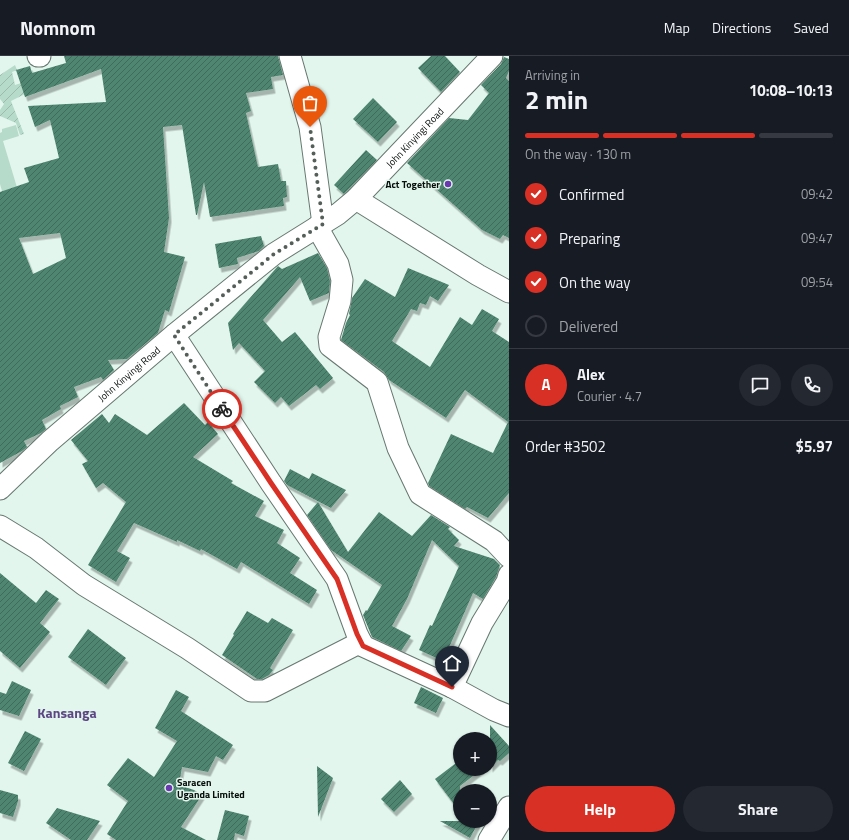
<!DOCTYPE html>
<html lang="en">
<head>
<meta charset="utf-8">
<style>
  :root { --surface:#171b24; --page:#242831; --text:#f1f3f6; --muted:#9ea1a6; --line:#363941; --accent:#d93025 }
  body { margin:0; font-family:"Titillium Web",sans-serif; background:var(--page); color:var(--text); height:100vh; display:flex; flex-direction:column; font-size:15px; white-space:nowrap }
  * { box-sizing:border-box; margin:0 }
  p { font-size:13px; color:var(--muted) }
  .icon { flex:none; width:22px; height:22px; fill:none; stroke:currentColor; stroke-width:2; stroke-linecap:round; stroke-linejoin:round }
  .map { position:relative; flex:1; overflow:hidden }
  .details { display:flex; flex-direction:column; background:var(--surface); width:340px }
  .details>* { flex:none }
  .buttons { position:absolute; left:453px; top:676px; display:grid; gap:8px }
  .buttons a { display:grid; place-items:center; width:44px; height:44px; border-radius:50%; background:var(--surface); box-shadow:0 1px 3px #0004; font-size:20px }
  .pin { position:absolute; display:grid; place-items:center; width:34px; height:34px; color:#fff; margin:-41px -17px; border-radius:50% 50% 50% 0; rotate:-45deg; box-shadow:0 0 4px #0007 }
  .pin .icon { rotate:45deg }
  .courier { position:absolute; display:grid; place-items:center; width:40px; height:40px; margin:-20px; border:3px solid #d93025; border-radius:50%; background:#fff; color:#222; box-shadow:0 1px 5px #0007 }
  .head em { font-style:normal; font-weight:700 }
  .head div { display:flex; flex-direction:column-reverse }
  .head { display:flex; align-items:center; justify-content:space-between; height:68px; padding:0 16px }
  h1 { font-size:26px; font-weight:700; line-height:30px }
  .bar { display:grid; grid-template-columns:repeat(4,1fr); gap:6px 4px; align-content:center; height:48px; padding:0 16px }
  .bar i { height:5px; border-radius:3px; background:var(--line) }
  .bar .active { background:var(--accent) }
  .bar p { grid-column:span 4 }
  .line { display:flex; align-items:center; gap:10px; padding:0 16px; border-top:1px solid var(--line) }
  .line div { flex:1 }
  .round { display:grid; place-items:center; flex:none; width:42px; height:42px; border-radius:21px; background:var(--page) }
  ol { padding:0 16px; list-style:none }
  li { display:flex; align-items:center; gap:12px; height:44px }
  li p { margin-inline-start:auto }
  li .icon { padding:4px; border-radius:50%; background:var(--accent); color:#fff; stroke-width:4 }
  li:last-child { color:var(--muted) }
  li i { width:22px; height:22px; border:2px solid var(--line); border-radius:50% }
  .button { display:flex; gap:8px; margin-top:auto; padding:8px 16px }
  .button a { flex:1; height:46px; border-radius:24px; background:var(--accent); color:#fff; font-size:16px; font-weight:700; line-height:46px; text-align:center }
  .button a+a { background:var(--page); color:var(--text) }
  header { display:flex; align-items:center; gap:24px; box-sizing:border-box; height:56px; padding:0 20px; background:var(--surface); border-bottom:1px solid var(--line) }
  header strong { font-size:19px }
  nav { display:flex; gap:22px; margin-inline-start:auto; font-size:14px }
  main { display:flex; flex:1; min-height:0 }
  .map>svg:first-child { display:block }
  .grass { fill:#b6dbcb }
  .garden { fill:url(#garden-furrows) }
  .building { fill:url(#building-hatch); fill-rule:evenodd; filter:url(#shadow) }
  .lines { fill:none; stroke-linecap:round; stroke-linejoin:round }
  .street-casing { stroke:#667770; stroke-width:23 }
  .street { stroke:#fff; stroke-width:21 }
  .done { stroke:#545f5a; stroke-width:4; stroke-dasharray:0 7.2 }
  .route { stroke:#d93025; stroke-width:5 }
  .poi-dot { fill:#6a38af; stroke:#e2f6ed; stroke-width:1.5 }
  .labels { text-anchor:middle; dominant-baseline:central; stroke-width:3; stroke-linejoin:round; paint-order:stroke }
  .street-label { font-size:10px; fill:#070e0b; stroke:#e2f6ed }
  .poi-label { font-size:10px; font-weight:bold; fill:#070e0b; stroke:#e2f6ed; text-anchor:end }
  .district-label { font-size:14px; font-weight:bold; fill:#5c4684; stroke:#e2f6ed }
</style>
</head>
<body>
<header>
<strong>Nomnom</strong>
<nav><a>Map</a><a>Directions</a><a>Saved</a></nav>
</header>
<main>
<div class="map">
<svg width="509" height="784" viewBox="0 0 509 784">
  <defs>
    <pattern id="garden-furrows" width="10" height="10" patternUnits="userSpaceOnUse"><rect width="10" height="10" fill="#b6dbcb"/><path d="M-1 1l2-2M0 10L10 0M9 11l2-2" fill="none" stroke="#9bbbad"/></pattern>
    <pattern id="building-hatch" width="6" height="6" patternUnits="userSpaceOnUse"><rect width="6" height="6" fill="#508671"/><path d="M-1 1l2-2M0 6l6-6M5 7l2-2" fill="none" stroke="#406c5b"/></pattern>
    <filter id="shadow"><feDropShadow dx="2.5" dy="4.5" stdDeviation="0" flood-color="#0004"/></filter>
  </defs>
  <rect width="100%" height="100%" fill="#e2f6ed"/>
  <path class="grass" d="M16,69L19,80L3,85L19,138L4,142L0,128V77L2,76V73Z"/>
  <path class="garden" d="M15,9L17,14L12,16L15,29L31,24L35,33L11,45L24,78L20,79L16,67L0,60V54L4,48L0,43V19Z"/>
  <path class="building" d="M64,0H278L283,19L271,21L273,33L246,37L251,55L246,57L258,111L278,108L281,125H286L287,141L283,142L284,150L210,161L204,126L197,159H196L182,69L163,71L169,162L164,196L185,201L169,256L165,254L158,277L127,303L108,304L114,314L103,324L101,321L74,331L78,341L60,350L61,353L42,364L46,373L41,377L24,385L27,391L22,395L0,407V136L29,126L24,112L59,102L50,64L35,71L28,50L106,46L101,13L25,41L16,14L30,10L32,17L66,7ZM60,177L66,202L33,218L19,182Z
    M431,0H445L460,16L441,36L418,12Z
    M504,1L509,3V15L506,22L509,25V182L503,179L500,183L482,174L407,107L449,62L468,64L489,37L481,29L501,8Z
    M373,42L397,66L378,86L353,63Z
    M366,94L377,104L344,138L334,129Z
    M261,180L264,190L259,195L237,202L238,208L219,212L215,188Z
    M318,197L327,212L330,225L329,237L310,245L300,221L263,264L282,286L295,276L333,322L320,333L316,329L289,350L281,341L275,347L254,326L265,315L239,287L233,294L228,267L278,210L282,213Z
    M408,212L449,229L438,245L430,240L426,249L420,247L417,255L411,253L392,285L430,311L460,261L472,269L482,253L499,263L492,275L509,286V437L488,462L467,451L465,453L429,430L428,427L451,378L493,397L508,366L465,334L446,362L389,324L384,316L341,284L346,267L350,259L349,258L352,242L365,223L395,241Z
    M184,347L205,369L208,366L218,378L193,401L233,425L231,427L264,445L255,460L284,474L277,487L300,502L290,517L317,534L309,548L241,506L237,513L201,493L200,495L177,484V486L134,467L117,495L130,502L116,526L88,509L126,446L103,427L96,432L82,408L88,405L71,384L102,358L109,367L115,358L147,379Z
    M290,413L309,423L312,417L346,434L331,452L287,429L284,425Z
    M318,446L348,496L379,456L412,480L431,459L450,471L448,473L459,484L454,490L494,503L500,509L496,521L483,543L473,537L443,605L419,594L430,569L432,570L459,510L432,484L407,543L392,570L411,580L401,595L372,581L363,559L366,554L367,555L382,529L331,494L307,459Z
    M0,517L36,547L46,534L59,543L40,567L50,576L20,612L0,595Z
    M247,555L268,567L272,562L293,574L270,612L273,614L269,619L262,623H257L222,599L234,579L233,578Z
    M88,573L126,602L106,629L68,601Z
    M12,625L31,634L19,660L0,654V636L6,638Z
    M421,631L443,642L436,657L414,647Z
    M176,634L189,641L181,655L233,689L223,704L216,700L208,716L182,711L179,729L194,734L202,739L181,771L206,784H116L107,778L128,745L107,729L128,702L154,721L177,685L155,672Z
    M490,669L509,690V697L500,705L498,704L490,712Z
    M25,675L41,683L24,715L8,707Z
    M460,704V713H482L460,730V756L435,723Z
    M317,710L333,722L318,761Z
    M400,724L412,738L394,756L381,743Z
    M0,734L18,739V745L13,761L0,757Z
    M57,752L100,765L87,784H71L46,767Z
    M225,754L249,760L244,780L235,777L234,784H217Z
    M440,765H479L470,782Z"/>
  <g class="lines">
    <g class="street-casing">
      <g id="street">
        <path d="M38,0H40"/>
        <path d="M290,0L310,71L323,168"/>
        <path d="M356,143L478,219L509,236"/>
        <path d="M317,171L338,208L342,224L340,245L329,281L330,290L377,326L398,392L420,438L494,485L509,501"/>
        <path d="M174,279L271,427L337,523L357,578L363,590L452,631L494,654L509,660"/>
        <path id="s1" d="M0,433L50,385L174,279L274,198L338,158L356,143L492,0"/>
        <path d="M0,470L36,492L84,529L187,592L251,635H265L361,586"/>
        <path d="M452,631L482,567L507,526L509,519"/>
        <path d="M489,784L509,751"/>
      </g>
    </g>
    <use href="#street" class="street"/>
  </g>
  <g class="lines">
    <path class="done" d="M222,353L174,279L274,198L323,168L310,71"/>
    <path class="route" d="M222,353L271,427L337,523L357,578L363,590L452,631"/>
  </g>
  <g class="poi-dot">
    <circle cx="448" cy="128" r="4"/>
    <circle cx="169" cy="732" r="4"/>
  </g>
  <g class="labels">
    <g class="street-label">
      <text stroke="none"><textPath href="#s1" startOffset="545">John Kinyingi Road</textPath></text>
      <text stroke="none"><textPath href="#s1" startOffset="173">John Kinyingi Road</textPath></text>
    </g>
    <g class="poi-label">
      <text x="440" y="128">Act Together</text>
      <text x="177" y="726" text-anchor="start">Saracen<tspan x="177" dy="12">Uganda Limited</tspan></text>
    </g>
    <g class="district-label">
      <text x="67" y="656">Kansanga</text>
    </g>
  </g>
</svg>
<div class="buttons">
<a>+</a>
<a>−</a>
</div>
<div class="pin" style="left:310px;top:71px;background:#ea580c"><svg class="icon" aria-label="bag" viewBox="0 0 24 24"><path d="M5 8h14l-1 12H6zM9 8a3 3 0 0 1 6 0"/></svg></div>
<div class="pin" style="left:452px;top:631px;background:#1f2937"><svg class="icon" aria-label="home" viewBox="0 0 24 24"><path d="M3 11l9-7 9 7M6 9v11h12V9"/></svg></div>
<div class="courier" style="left:222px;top:353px"><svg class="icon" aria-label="bike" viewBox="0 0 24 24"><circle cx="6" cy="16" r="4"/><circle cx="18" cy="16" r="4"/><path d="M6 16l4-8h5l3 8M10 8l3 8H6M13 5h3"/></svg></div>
</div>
<section class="details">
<div class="head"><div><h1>2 min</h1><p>Arriving in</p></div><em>10:08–10:13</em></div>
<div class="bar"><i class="active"></i><i class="active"></i><i class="active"></i><i></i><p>On the way · 130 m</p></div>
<ol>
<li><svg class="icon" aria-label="check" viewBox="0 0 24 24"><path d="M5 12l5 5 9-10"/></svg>Confirmed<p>09:42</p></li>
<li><svg class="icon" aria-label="check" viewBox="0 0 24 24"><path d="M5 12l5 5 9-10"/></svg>Preparing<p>09:47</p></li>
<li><svg class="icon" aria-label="check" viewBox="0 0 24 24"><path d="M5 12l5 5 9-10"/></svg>On the way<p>09:54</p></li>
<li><i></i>Delivered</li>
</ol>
<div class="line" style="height:72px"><b class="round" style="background:var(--accent);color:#fff">A</b><div><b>Alex</b><p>Courier · 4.7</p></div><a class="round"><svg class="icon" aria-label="chat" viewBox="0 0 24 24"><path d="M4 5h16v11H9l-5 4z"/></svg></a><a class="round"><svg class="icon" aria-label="phone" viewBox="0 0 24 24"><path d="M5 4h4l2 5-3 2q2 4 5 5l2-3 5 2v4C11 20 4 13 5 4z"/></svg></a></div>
<div class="line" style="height:52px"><div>Order #3502</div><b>$5.97</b></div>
<div class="button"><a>Help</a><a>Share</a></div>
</section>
</main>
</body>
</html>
